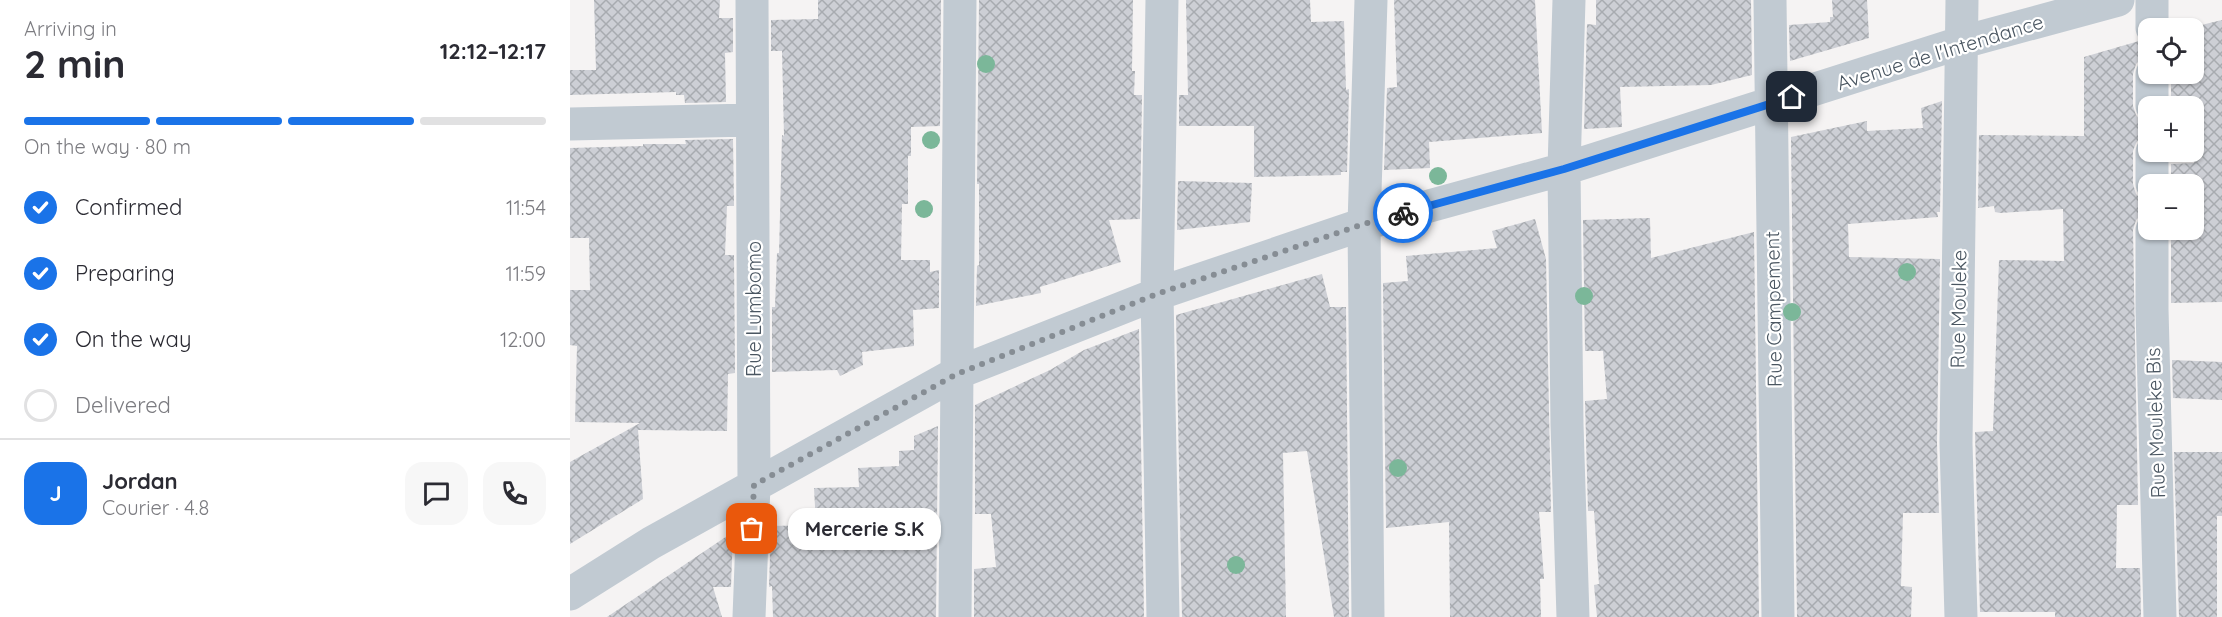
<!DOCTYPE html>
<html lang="en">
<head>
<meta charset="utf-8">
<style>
  :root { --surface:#fff; --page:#f7f7f7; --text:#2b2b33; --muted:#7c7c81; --line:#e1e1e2; --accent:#1a73e8 }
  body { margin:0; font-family:Quicksand,sans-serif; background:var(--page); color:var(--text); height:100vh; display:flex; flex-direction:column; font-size:22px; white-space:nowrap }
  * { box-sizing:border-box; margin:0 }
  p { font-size:20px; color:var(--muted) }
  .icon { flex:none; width:33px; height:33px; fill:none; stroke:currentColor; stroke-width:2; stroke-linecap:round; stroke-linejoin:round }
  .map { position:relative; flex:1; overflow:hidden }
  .sheet { display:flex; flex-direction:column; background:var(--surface); width:570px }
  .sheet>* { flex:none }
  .fabs { position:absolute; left:1568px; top:18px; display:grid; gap:12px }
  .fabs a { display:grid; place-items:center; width:66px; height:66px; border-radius:12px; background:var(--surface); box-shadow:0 2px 4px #0004; font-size:30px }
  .pin { position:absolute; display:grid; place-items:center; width:51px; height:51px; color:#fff; margin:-26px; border-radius:12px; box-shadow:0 3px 9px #0006 }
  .courier { position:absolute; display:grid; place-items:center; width:60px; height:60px; margin:-30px; border:4px solid #1a73e8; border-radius:50%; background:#fff; color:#222; box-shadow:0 2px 8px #0007 }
  .bubble { position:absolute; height:42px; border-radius:18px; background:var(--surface); box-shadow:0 2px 4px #0004; font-size:20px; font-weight:700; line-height:42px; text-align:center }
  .headline em { font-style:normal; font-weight:700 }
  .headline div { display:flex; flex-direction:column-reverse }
  .headline { display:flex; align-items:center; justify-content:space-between; height:102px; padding:0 24px }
  h1 { font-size:39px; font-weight:700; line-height:45px }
  .bar { display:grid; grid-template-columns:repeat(4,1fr); gap:9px 6px; align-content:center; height:72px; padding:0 24px }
  .bar i { height:8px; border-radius:4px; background:var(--line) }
  .bar .current { background:var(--accent) }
  .bar p { grid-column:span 4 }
  .line { display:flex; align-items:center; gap:15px; padding:0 24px; border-top:2px solid var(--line) }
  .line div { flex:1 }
  .round { display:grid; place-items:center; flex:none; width:63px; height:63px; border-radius:18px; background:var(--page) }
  ol { padding:0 24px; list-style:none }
  li { display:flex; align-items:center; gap:18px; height:66px }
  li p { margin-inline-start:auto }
  li .icon { padding:6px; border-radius:50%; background:var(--accent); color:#fff; stroke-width:4 }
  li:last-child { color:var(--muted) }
  li i { width:33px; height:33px; border:3px solid var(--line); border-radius:50% }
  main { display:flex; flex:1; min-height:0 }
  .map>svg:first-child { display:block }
  .building { fill:url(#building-cross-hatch) }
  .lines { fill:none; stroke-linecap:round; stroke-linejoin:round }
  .minor { stroke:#c1cad2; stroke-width:33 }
  .tree { fill:#7bb799 }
  .done { stroke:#868d94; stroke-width:6; stroke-dasharray:0 10.8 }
  .route { stroke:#1a73e8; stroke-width:8 }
  .labels { text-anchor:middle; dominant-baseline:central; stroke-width:4.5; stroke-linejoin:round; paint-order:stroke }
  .street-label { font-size:20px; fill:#4a5661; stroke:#fff }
</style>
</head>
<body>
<main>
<section class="sheet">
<div class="headline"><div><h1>2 min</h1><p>Arriving in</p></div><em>12:12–12:17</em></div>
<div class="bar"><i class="current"></i><i class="current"></i><i class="current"></i><i></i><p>On the way · 80 m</p></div>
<ol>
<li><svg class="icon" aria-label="check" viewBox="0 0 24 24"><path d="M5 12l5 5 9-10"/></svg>Confirmed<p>11:54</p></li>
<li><svg class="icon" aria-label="check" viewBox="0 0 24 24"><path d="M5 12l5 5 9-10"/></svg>Preparing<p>11:59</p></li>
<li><svg class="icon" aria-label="check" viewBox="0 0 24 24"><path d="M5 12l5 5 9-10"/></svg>On the way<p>12:00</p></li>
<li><i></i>Delivered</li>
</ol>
<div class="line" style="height:108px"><b class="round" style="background:var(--accent);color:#fff">J</b><div><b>Jordan</b><p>Courier · 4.8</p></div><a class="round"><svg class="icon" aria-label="chat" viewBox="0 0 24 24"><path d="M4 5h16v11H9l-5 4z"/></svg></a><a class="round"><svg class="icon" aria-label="phone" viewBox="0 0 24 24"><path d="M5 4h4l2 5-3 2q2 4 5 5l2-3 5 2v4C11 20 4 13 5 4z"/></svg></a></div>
</section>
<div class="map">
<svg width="1652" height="617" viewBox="0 0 1652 617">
  <defs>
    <pattern id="building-cross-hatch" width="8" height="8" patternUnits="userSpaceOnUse" patternTransform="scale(1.5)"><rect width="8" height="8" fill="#cdcfd5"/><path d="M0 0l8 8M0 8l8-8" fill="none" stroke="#a8abb0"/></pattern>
  </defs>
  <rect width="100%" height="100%" fill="#f5f3f3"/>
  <path class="building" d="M24,0H150L149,18H163V52L155,53L156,102L115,103L114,95H106V92L0,95V70H26Z
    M248,0H371L370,126L341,127V156H338V204H332L331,260H360V272L369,270V308L343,310L344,346L292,352L293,365L270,376L267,370L202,372V307H205L207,253H209L212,135L214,136L212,51H201V20L248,19Z
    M409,0H563L562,71H565L564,95H572L570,219L539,220L551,262L470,287L471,293L406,306L407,266L409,265V184H407Z
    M616,0H740L741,22L774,21L776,90L779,89L777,172H771V175L684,177V126H609V95H618Z
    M824,0H965L972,133L859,142L860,168L814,170L817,88L827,87Z
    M1026,0H1181L1182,75L1141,85L1050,87L1052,127L1014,129L1017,24L1026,25Z
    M1262,0H1297L1299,38L1220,61L1219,25L1260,22V17H1263Z
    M1652,20V302L1601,303V230H1623V184H1601V164L1624,163L1623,106H1601V74H1623V28H1619Z
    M1569,41L1578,46V56L1572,58L1566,64L1563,74V106L1566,115L1570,120L1571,137L1566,143L1563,151V184L1566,194L1572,200L1578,202V212L1572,214L1566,220L1563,230L1568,505H1547L1546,568H1570L1571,617H1485V612H1410L1405,432L1423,431L1429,260L1494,261L1493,209L1430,213L1425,212L1424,206L1408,208L1409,135L1514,136V57Z
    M1372,101L1370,212H1367L1368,217L1278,224L1279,257L1370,259L1367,443L1369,513H1333L1331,586L1342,587L1341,617H1227L1221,137L1297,121V131L1353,128L1351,108Z
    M163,139L164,206H157L155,255H164L165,373L158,374L157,431L68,430L73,499L0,544V462L70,423L5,422L7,346L0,345V290H20L19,238H0V148L73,146V144H116L115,140Z
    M608,181L682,183L680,222L607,230Z
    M1080,218L1081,258L1184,232L1189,617H1027L1024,585L1029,584L1024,511H1018L1015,401L1037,399L1033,351H1015L1013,220Z
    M965,219L976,259L981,512H969L974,579H970L971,617H880L879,522L816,528L813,283L838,281L836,256L927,248L922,231Z
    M752,274L760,307H776L779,617H764L737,451L713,453L716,617H612L606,315Z
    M569,329L574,617H404V569L426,567L421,514H405V405L480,370L514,350Z
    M1602,360L1652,362V400L1603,398Z
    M368,426L366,617H203L202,586L199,587L201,526L246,525L244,488L289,487L288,468L329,466V451L344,450V436Z
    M1604,452H1652V516H1647V617H1609Z
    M163,532L161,587H143L152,617H37Z"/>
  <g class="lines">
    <path class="minor" d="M592,0L587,294L593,617
      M999,0L994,169L997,424L1003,617
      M1200,0L1208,617
      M1582,28V0
      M1582,106V74
      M0,124L181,120
      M1582,184V152
      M1582,230V309L1590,617
      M0,594L81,543L387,373L587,294L794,224L994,169L1393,42L1548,0
      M179,617L184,485L182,0
      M385,617L390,0
      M798,617L794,224L801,0
      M1391,617L1386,443L1392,0"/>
  </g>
  <g class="tree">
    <circle cx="416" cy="64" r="9"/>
    <circle cx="361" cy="140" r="9"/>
    <circle cx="868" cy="176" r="9"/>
    <circle cx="354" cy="209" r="9"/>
    <circle cx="1337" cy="272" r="9"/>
    <circle cx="1014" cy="296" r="9"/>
    <circle cx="1222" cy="312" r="9"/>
    <circle cx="828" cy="468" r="9"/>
    <circle cx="666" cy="565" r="9"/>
  </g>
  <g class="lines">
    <path class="done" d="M182,529L184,485L387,374L587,294L794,224L833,213"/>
    <path class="route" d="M833,213L994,169L1222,97"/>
  </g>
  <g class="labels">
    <g class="street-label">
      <text transform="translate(1370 52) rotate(-17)">Avenue de l'Intendance</text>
      <text transform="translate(183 309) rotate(-90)">Rue Lumbomo</text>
      <text transform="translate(1203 309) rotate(-91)">Rue Campement</text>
      <text transform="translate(1388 309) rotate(-89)">Rue Mouleke</text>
      <text transform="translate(1585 423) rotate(-92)">Rue Mouleke Bis</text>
    </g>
  </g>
</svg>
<div class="fabs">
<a><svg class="icon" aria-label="locate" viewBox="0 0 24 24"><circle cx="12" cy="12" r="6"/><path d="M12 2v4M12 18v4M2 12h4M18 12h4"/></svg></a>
<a>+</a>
<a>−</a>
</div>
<div class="pin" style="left:182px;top:529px;background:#ea580c"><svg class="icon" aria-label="bag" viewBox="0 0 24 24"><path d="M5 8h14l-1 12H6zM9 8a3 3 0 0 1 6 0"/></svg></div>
<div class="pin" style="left:1222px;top:97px;background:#1f2937"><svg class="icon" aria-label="home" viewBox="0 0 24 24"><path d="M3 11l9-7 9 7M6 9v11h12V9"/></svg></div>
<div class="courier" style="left:833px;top:213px"><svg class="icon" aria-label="bike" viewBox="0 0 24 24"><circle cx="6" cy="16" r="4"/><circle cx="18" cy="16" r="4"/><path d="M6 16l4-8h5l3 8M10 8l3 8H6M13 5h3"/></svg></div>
<div class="bubble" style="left:218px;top:508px;width:153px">Mercerie S.K</div>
</div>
</main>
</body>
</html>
